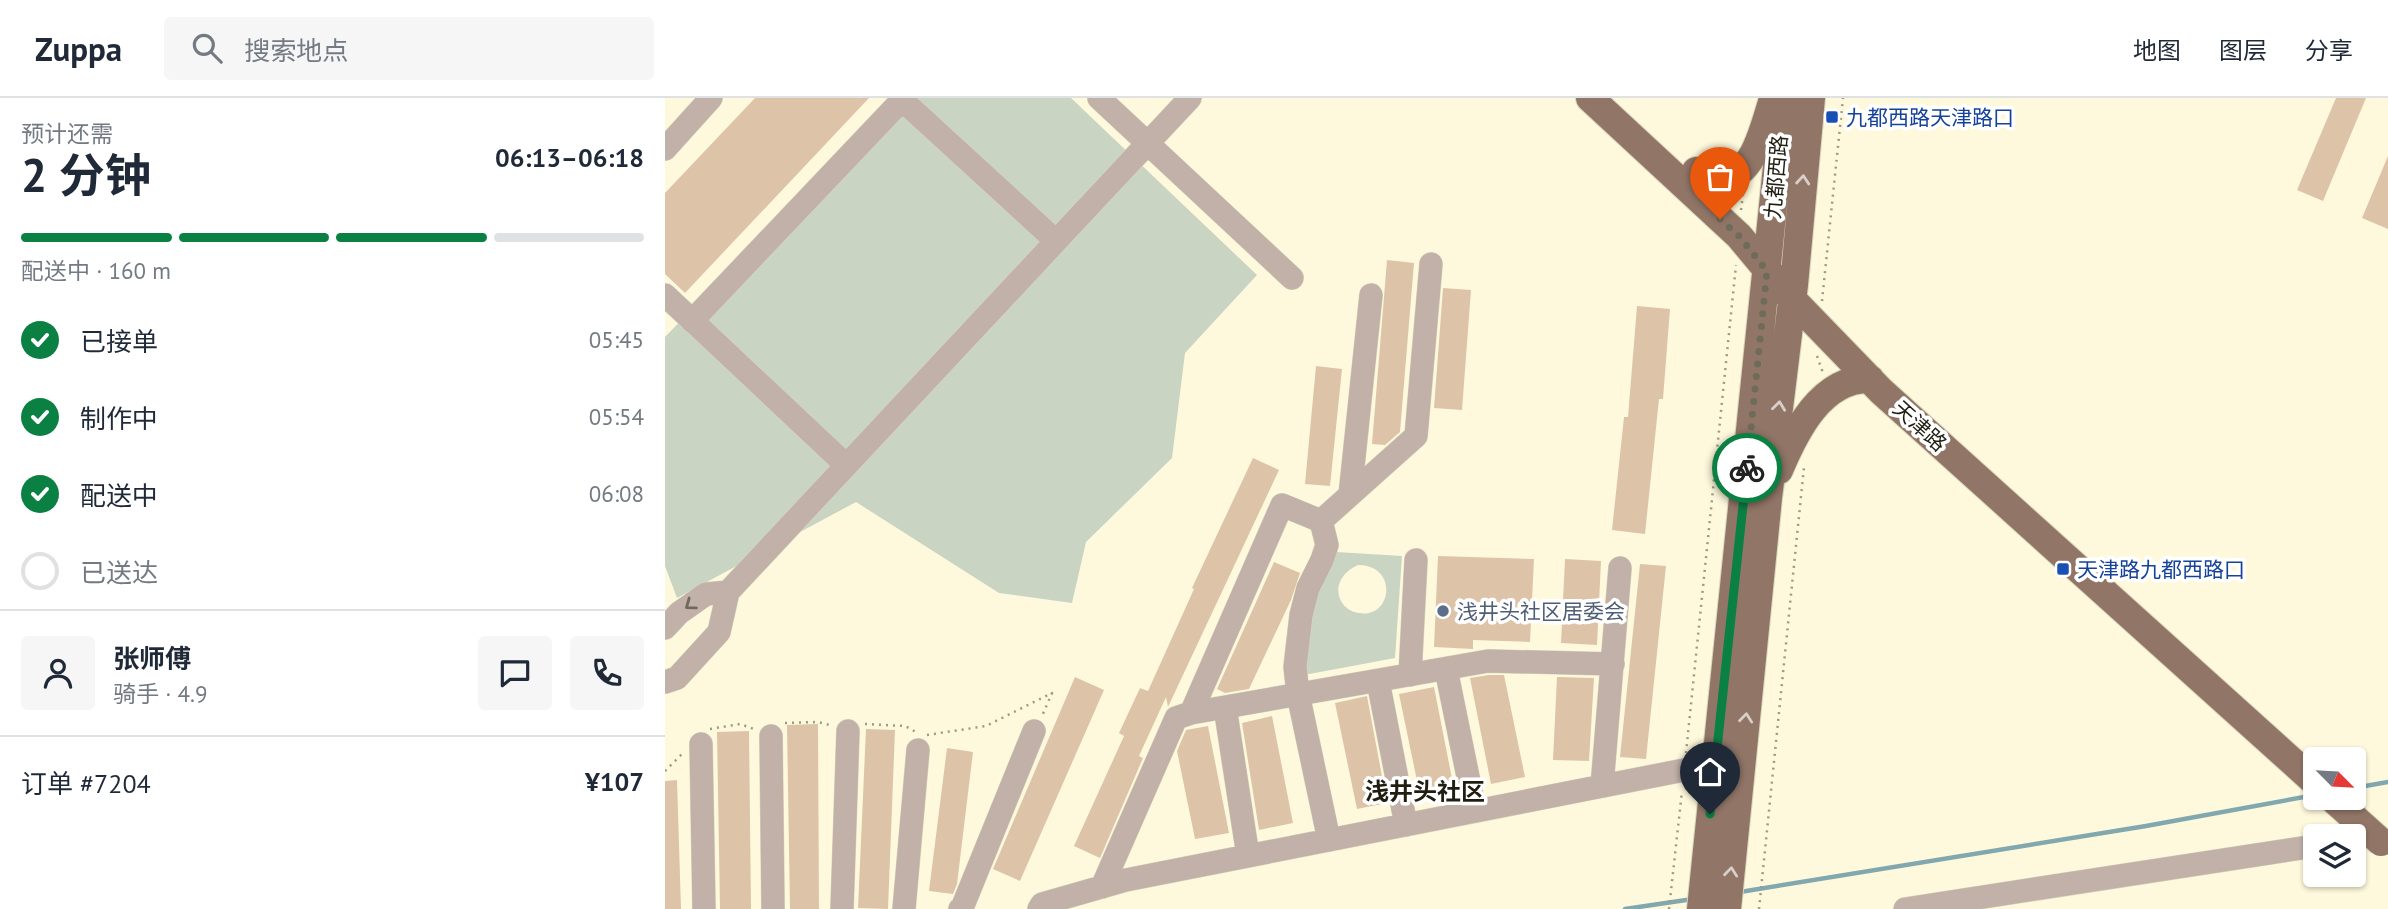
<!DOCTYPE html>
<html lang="zh">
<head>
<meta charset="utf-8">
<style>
  :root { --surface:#fff; --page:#f6f6f7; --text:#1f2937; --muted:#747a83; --line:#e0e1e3; --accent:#0b8043 }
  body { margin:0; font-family:"PT Sans","Noto Sans SC",sans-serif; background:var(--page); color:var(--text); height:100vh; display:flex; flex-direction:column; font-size:26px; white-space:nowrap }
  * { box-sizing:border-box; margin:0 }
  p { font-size:23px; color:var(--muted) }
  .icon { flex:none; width:38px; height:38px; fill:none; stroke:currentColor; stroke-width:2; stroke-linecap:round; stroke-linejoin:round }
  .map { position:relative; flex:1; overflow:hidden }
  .details { display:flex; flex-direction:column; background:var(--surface); width:665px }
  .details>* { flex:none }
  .needle { width:46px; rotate:114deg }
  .controls { position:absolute; left:1638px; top:649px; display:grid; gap:14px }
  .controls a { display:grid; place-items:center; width:63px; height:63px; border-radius:7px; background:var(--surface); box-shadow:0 2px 5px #0004; font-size:35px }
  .pin { position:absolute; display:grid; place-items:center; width:60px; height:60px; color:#fff; margin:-72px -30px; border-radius:50% 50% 50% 0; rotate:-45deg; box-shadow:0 0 7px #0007 }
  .pin .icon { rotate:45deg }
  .courier { position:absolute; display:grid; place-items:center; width:70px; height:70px; margin:-35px; border:5px solid #0b8043; border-radius:50%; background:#fff; color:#222; box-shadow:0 2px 9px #0007 }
  .overview em { font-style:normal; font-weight:700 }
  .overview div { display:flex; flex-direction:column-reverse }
  .overview { display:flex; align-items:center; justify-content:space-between; height:119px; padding:0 21px }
  h1 { font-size:46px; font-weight:700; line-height:52px }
  .bar { display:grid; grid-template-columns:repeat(4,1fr); gap:10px 7px; align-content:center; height:84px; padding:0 21px }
  .bar i { height:9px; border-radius:5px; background:var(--line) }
  .bar .active { background:var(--accent) }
  .bar p { grid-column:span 4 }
  .line { display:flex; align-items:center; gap:18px; padding:0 21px; border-top:2px solid var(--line) }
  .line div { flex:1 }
  .round { display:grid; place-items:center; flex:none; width:74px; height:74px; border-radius:7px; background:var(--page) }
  ol { padding:0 21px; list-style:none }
  li { display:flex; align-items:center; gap:21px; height:77px }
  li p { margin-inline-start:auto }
  li .icon { padding:7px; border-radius:50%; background:var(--accent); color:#fff; stroke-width:4 }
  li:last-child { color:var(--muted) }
  li i { width:38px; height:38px; border:4px solid var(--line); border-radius:50% }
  header { display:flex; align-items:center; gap:42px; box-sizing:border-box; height:98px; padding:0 35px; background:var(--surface); border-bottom:2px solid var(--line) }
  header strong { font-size:33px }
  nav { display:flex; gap:38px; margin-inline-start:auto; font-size:24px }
  .search { width:490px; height:63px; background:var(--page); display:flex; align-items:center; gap:18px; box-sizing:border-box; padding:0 24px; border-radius:7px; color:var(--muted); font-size:26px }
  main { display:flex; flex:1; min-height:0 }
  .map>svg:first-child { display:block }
  .green { fill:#c9d4c3; fill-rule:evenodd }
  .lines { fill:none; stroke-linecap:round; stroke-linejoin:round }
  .stream { stroke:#81a7af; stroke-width:4.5 }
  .building { fill:#ddc4a8 }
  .minor-casing { stroke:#dad6bc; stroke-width:24 }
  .major-casing { stroke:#dad6bc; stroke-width:30 }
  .path { stroke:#9d9a84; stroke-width:2.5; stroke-dasharray:2 5; stroke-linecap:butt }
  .minor { stroke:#c1b1a9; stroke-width:23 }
  .major { stroke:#917668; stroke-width:28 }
  .major-bridge-casing { stroke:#dad6bc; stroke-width:30; stroke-linecap:butt }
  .major-bridge { stroke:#917668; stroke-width:28 }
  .oneway { stroke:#d8cfca }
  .oneway2 { stroke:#70685d }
  .done { stroke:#6e6b58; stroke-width:7; stroke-dasharray:0 12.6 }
  .route { stroke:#0b8043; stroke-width:9 }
  .transit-dot { fill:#1a4fb4; stroke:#fff; stroke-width:2.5 }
  .service-dot { fill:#5c6f8a; stroke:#fff; stroke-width:2.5 }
  .labels { text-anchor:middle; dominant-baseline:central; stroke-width:7; stroke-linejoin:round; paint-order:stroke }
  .transit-label { font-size:21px; fill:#164399; stroke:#fff; text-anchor:start }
  .street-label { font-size:21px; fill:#201e11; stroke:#fff }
  .service-label { font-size:21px; fill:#4e5e75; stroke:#fff; text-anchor:start }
  .quarter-label { font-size:24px; font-weight:bold; fill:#201e11; stroke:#fff }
</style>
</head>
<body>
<header>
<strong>Zuppa</strong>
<div class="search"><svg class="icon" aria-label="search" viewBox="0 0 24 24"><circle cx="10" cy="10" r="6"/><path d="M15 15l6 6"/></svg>搜索地点</div>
<nav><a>地图</a><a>图层</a><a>分享</a></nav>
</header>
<main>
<section class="details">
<div class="overview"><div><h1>2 分钟</h1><p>预计还需</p></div><em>06:13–06:18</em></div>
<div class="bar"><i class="active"></i><i class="active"></i><i class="active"></i><i></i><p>配送中 · 160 m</p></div>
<ol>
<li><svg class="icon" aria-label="check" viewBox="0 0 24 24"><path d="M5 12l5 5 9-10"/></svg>已接单<p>05:45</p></li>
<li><svg class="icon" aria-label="check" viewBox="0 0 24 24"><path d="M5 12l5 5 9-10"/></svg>制作中<p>05:54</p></li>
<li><svg class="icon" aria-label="check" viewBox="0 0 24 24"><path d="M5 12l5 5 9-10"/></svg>配送中<p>06:08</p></li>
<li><i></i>已送达</li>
</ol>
<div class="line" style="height:126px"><a class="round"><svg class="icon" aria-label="person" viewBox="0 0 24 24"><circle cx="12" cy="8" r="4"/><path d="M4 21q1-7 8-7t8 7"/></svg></a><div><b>张师傅</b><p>骑手 · 4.9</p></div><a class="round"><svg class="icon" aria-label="chat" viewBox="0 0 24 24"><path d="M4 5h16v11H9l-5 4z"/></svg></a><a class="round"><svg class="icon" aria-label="phone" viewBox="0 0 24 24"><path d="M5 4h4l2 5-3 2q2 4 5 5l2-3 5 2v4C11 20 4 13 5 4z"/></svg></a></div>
<div class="line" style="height:91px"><div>订单 #7204</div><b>¥107</b></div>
</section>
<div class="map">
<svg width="1723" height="811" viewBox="0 0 1723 811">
  <rect width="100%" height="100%" fill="#fef9dc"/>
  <path class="green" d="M231,0H406L592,177L520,255L507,360L421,444L407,505L334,495L191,404L12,500L0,468V239Z
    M671,454L737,458L730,560L639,577L648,495ZM693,467C734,467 727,521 694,515C686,514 680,510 676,503C668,487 679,473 693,467Z"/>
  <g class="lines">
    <path class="stream" d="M1689,690L1723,684
      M1075,794L1481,728L1650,697
      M960,811L1028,801"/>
  </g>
  <path class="building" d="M90,0H204L20,195L0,176V95Z
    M1671,0H1701L1658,103L1632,92Z
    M1723,58V131L1697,120Z
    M722,162L749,165L735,334L720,347L707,346Z
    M778,190L806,192L797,312L769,310Z
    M972,208L1005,211L998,301H994L980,436L947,432L959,319H963Z
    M651,268L677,271L665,388L640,386Z
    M588,360L614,372L503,609L501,599L474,658L478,660L435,760L409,748L459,638L454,635L475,590L483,593L529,491L527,490Z
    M773,458L869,461L865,544L808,542V551L769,549Z
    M900,461L936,463L932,547L896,545Z
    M609,464L635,475L626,502L584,591L560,595L552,591Z
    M975,466L1001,468L981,661L955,659Z
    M824,577H839L860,679L826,686L805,580Z
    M410,579L439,592L355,783L328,771Z
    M892,579L929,580L924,663L888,662Z
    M769,589L790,696L756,702L734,596Z
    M702,598L722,705L692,711L670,605Z
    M607,618L628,725L594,732L577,625Z
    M153,626L154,811H125L122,627Z
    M543,628L564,735L530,741L512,653L521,632Z
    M201,631L230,632L223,811L193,810Z
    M84,633L86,811H55L52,634Z
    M282,650L308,654L292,786L288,796L264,793Z
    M12,682L16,811H0V683Z"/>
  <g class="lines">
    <g class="minor-casing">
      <path id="minor" d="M235,0L391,143
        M434,0L627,180
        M0,51L46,0
        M766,166L751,338L656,423L617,407L526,615L823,563L948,566
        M0,197L181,367
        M27,223L237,2
        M685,397L706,197
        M656,423L662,447L657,462L643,490L636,517L630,569L633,596L664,742
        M63,494L525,0
        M0,530L14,515L41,496L63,494L54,534L12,580L0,584
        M781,571L810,713
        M745,577L751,462
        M713,583L741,727
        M560,609L583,758
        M106,638L108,811
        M36,646L39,811
        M937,688L955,470
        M437,789L511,620L526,615
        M177,811L183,633
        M239,811L253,652
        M295,811L297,810L369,633
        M374,811L377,806L461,782L1019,672
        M1240,811L1650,748"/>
    </g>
    <g class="major-casing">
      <path id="major" d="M925,0L1074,138L1124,198L1216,293L1650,684
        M1031,73C1039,75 1049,79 1058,79C1089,80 1100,25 1108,1
        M1114,372C1130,334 1156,280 1205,281
        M1036,811L1119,0
        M1062,811L1103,400L1129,187L1146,0"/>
    </g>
    <path class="path" d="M1076,112L1078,97
      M1157,203L1178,0
      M1152,258L1158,275
      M120,625L153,624L165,627
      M200,626L240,628L251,634
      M45,631L75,626L89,631
      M262,637L321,628L387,595L377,618
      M1021,655L1071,167
      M0,673L18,655
      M1004,811L1017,693
      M1094,811L1139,369"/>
    <use href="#minor" class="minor"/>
    <use href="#major" class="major"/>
    <g class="major-bridge-casing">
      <path id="major-bridge" d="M1667,700L1716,744"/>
    </g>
    <use href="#major-bridge" class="major-bridge"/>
  </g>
  <defs><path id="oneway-chevron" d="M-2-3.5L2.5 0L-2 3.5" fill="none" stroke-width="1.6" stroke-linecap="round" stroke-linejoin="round" transform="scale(1.75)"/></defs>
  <g class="oneway">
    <use href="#oneway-chevron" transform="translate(1138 82) rotate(-85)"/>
    <use href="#oneway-chevron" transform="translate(1114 308) rotate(-83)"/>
    <use href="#oneway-chevron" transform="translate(1081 620) rotate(-84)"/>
    <use href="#oneway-chevron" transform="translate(1066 774) rotate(-84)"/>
  </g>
  <use class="oneway2" href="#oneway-chevron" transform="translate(25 507) rotate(144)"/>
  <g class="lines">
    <path class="done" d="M1055,121L1074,138L1102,173L1082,370"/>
    <path class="route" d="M1045,716L1082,370"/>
  </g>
  <g class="transit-dot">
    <rect x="1160" y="12" width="14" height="14" rx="3.5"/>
    <rect x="1391" y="464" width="14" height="14" rx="3.5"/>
  </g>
  <circle class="service-dot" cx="778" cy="513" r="7"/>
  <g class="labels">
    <g class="transit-label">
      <text x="1181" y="19">九都西路天津路口</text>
      <text x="1412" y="471">天津路九都西路口</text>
    </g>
    <g class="street-label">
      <text transform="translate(1111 79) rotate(-85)">九都西路</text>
      <text transform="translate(1255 328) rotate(42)">天津路</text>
    </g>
    <g class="service-label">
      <text x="792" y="513">浅井头社区居委会</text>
    </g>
    <g class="quarter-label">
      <text x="760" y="693">浅井头社区</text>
    </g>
  </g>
</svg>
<div class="controls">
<a><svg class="needle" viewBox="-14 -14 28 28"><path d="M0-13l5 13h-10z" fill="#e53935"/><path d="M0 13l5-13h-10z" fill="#747a83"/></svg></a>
<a><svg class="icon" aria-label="layers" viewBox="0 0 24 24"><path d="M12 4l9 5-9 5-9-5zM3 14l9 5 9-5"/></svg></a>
</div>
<div class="pin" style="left:1055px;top:121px;background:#ea580c"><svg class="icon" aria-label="bag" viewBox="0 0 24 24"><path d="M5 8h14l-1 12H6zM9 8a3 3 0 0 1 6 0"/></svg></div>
<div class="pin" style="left:1045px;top:716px;background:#1f2937"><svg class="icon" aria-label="home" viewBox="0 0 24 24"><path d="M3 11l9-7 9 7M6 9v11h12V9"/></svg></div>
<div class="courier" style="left:1082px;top:370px"><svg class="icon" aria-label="bike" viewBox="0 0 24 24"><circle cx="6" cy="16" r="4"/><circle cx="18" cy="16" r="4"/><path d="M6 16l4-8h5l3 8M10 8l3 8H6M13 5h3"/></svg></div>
</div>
</main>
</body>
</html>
